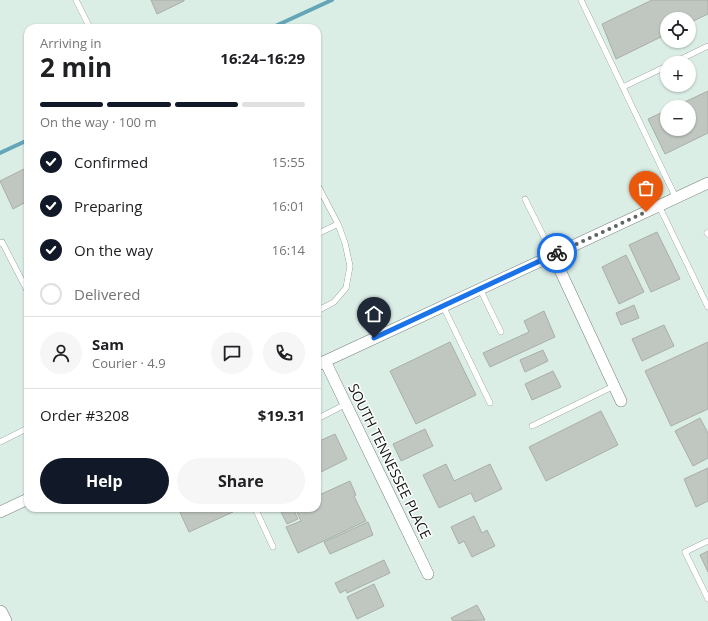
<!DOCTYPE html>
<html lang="en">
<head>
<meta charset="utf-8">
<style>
  :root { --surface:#fff; --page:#f6f6f6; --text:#202124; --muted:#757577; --line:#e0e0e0; --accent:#111827 }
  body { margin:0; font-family:"Open Sans",sans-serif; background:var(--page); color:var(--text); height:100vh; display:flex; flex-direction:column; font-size:15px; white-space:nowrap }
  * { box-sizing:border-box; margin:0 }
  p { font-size:13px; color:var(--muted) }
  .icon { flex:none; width:22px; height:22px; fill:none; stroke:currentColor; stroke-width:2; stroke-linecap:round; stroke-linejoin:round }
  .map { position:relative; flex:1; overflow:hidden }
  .drawer { position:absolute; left:24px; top:24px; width:297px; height:488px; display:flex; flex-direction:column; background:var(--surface); border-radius:12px; box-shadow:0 1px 3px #0004 }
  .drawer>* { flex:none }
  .controls { position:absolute; left:660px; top:12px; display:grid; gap:8px }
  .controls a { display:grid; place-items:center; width:36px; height:36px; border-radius:50%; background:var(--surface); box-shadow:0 1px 3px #0004; font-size:20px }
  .pin { position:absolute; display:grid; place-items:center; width:34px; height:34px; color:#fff; margin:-41px -17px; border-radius:50% 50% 50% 0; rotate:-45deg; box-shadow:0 0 4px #0007 }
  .pin .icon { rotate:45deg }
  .courier { position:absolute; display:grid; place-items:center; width:40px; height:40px; margin:-20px; border:3px solid #1a73e8; border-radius:50%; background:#fff; color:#222; box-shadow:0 1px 5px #0007 }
  .overview em { font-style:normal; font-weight:700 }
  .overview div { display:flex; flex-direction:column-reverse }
  .overview { display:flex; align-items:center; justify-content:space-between; height:68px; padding:0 16px }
  h1 { font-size:26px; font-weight:700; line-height:30px }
  .bar { display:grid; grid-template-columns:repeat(4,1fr); gap:6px 4px; align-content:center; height:48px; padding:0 16px }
  .bar i { height:5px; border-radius:3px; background:var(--line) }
  .bar .selected { background:var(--accent) }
  .bar p { grid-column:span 4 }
  .line { display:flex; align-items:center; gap:10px; padding:0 16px; border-top:1px solid var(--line) }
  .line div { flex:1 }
  .round { display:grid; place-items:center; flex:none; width:42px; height:42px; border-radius:21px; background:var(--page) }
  ol { padding:0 16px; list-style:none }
  li { display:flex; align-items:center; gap:12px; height:44px }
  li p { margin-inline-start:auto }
  li .icon { padding:4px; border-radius:50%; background:var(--accent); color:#fff; stroke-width:4 }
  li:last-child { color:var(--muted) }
  li i { width:22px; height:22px; border:2px solid var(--line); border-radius:50% }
  .action { display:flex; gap:8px; margin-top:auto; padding:8px 16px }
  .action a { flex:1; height:46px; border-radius:24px; background:var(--accent); color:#fff; font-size:16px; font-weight:700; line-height:46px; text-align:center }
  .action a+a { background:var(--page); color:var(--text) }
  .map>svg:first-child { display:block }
  .built { fill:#dbeee6; fill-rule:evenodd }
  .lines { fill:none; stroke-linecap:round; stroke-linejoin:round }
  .stream { stroke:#64a6b7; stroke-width:4 }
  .building { fill:#c0c7c0; stroke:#a8afa8 }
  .lane-casing { stroke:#757f7a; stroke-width:6 }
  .street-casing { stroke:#757f7a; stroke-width:12 }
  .secondary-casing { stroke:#757f7a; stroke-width:16 }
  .lane { stroke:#fff; stroke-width:5.5 }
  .street { stroke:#fff; stroke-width:11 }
  .secondary { stroke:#fff; stroke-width:15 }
  .done { stroke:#5f6563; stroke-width:4; stroke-dasharray:0 7.2 }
  .route { stroke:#1a73e8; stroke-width:5 }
  .labels { text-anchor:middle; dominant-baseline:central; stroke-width:3; stroke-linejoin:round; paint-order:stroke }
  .street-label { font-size:14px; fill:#111514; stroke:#fff }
</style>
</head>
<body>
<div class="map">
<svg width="708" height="621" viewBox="0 0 708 621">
  <rect width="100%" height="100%" fill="#effaf5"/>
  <path class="built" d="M0,0H708V621H0ZM667,19H689V41H667ZM28,28H317V508H28ZM667,63H689V85H667ZM667,107H689V129H667Z"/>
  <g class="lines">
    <path class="stream" d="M271,28L332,0
      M0,153L28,140"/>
  </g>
  <path class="building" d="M151,0H184V1L157,14Z
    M652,0H708V14L689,23V19H667V34L616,59L602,24Z
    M708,91V133L665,154L648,119L667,110V129H689V107H674Z
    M28,167V206L26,202L13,209L0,181Z
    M657,232L680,279L651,292L629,245Z
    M626,255L644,292L619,304L602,267Z
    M634,305L639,318L621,325L616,313Z
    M544,311L555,337L490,367L483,353L529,332L524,321Z
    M664,325L674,346L642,361L632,339Z
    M450,342L476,395L416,424L390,371Z
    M708,342V409L671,426L645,371Z
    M543,350L548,361L525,372L520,360Z
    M553,371L561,387L532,400L525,384Z
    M601,411L618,445L546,481L529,447Z
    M700,418L708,433V458L693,466L675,431Z
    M425,429L433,446L401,461L393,444Z
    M335,434L347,459L317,474V442Z
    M446,464L454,481L490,464L502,489L475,502L471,493L439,508L423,475Z
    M708,468V501L696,507L684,479Z
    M350,481L356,495L354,496L366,521L298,553L286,527L301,521L295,508H317V496Z
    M178,508H232L233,512L189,532Z
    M285,508H293L298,519L287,524L280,510Z
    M474,516L482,533L487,530L495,546L472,557L464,541L459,544L451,527Z
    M368,522L373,535L330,554L324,542Z
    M708,551V572L700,555Z
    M384,560L390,573L347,593L346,590L340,593L335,583Z
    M374,584L384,606L357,619L347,597Z
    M477,605L485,620L453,621L451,618Z"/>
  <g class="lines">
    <g class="lane-casing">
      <path id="lane" d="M76,0L90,28
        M581,0L676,198
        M673,63L708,46
        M623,87L667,66
        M317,184L338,224L345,243L350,266L346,288L334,302L317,311
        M525,199L553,255
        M659,206L708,307
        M707,233L708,234
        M317,234L338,224
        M0,243L2,242L28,292
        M480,289L501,332
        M443,306L490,403
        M317,419L346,404
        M532,426L614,386
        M0,442L28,428
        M255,508L273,547
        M708,541L685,552L708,599"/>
    </g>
    <g class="street-casing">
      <path id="street" d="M553,255L621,401
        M325,361L428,574
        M317,365L708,183
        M0,512L28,499"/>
    </g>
    <g class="secondary-casing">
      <path id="secondary" d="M0,613L4,621"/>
    </g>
    <use href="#lane" class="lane"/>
    <use href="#street" class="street"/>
    <use href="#secondary" class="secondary"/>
  </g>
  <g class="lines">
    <path class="done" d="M557,253L646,212"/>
    <path class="route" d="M374,338L557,253"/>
  </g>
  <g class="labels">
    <g class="street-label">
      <text transform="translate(390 461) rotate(64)">SOUTH TENNESSEE PLACE</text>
    </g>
  </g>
</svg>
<div class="controls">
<a><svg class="icon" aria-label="locate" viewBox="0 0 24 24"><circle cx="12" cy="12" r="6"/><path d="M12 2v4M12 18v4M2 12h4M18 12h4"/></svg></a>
<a>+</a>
<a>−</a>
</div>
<div class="pin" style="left:646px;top:212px;background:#ea580c"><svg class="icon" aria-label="bag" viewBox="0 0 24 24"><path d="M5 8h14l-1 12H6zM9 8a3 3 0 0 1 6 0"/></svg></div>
<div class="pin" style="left:374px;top:338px;background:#1f2937"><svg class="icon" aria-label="home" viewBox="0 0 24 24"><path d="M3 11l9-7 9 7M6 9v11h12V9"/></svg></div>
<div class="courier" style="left:557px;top:253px"><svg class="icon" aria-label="bike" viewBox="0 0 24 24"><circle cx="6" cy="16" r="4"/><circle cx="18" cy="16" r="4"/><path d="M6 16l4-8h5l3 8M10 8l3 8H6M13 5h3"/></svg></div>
<section class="drawer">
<div class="overview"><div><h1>2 min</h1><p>Arriving in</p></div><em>16:24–16:29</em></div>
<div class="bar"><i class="selected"></i><i class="selected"></i><i class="selected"></i><i></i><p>On the way · 100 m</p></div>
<ol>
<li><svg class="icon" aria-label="check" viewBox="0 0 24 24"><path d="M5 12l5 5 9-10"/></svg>Confirmed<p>15:55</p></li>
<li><svg class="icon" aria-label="check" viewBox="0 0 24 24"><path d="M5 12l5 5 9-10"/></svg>Preparing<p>16:01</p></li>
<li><svg class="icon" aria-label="check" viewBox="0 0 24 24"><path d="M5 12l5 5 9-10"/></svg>On the way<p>16:14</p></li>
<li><i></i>Delivered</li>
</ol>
<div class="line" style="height:72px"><a class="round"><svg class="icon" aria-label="person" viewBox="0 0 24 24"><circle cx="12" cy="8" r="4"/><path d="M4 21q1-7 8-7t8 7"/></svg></a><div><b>Sam</b><p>Courier · 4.9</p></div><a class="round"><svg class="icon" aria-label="chat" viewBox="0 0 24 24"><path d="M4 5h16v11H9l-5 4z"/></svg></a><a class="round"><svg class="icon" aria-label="phone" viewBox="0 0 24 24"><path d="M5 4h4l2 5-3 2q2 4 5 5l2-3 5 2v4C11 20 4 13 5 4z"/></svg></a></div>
<div class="line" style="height:52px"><div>Order #3208</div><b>$19.31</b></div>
<div class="action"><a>Help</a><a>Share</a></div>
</section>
</div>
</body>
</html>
